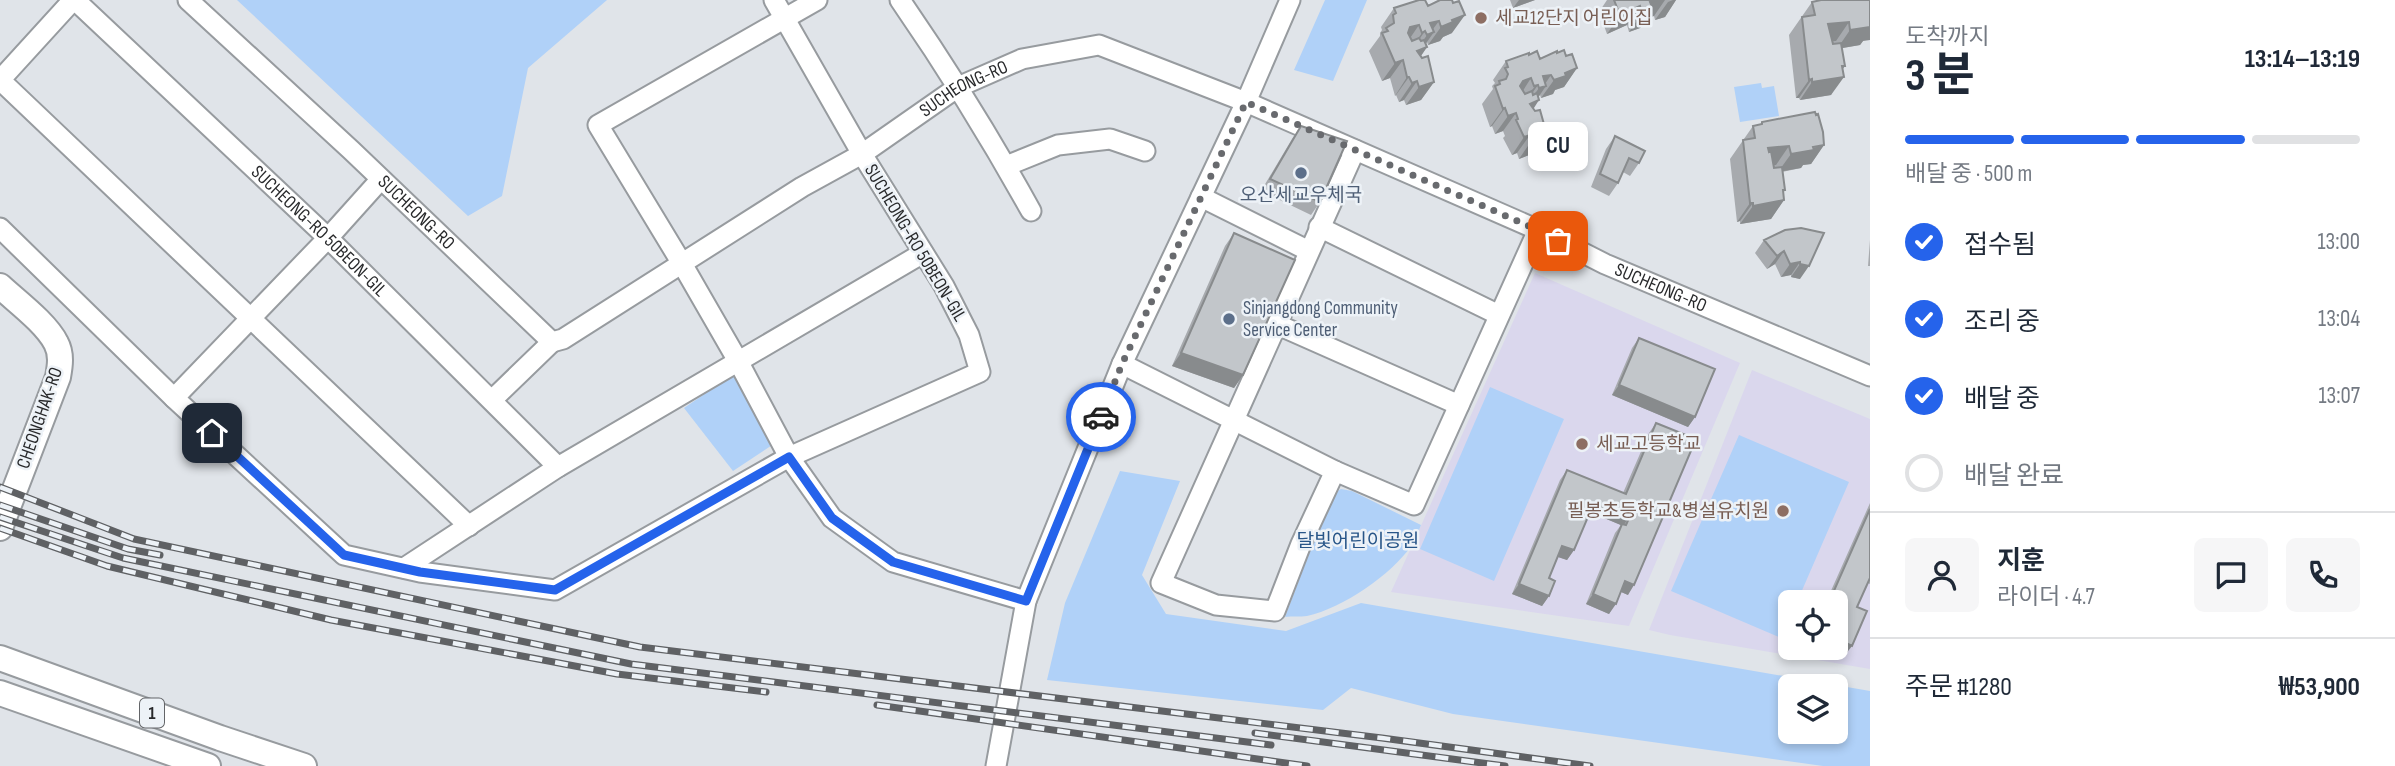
<!DOCTYPE html>
<html lang="ko">
<head>
<meta charset="utf-8">
<style>
  :root { --surface:#fff; --page:#f6f6f7; --text:#1f2937; --muted:#747a83; --line:#e0e1e3; --accent:#2563eb }
  body { margin:0; font-family:"Sofia Sans Condensed","Noto Sans KR",sans-serif; background:var(--page); color:var(--text); height:100vh; display:flex; flex-direction:column; font-size:26px; white-space:nowrap }
  * { box-sizing:border-box; margin:0 }
  p { font-size:23px; color:var(--muted) }
  .icon { flex:none; width:38px; height:38px; fill:none; stroke:currentColor; stroke-width:2; stroke-linecap:round; stroke-linejoin:round }
  .map { position:relative; flex:1; overflow:hidden }
  .drawer { display:flex; flex-direction:column; background:var(--surface); width:525px }
  .drawer>* { flex:none }
  .tools { position:absolute; left:1778px; top:590px; display:grid; gap:14px }
  .tools a { display:grid; place-items:center; width:70px; height:70px; border-radius:10px; background:var(--surface); box-shadow:0 4px 10px #0003; font-size:35px }
  .pin { position:absolute; display:grid; place-items:center; width:60px; height:60px; color:#fff; margin:-30px; border-radius:14px; box-shadow:0 4px 10px #0006 }
  .courier { position:absolute; display:grid; place-items:center; width:70px; height:70px; margin:-35px; border:5px solid #2563eb; border-radius:50%; background:#fff; color:#222; box-shadow:0 2px 9px #0007 }
  .bubble { position:absolute; height:49px; border-radius:10px; background:var(--surface); box-shadow:0 4px 10px #0003; font-size:23px; font-weight:700; line-height:49px; text-align:center }
  .headline em { font-style:normal; font-weight:700 }
  .headline div { display:flex; flex-direction:column-reverse }
  .headline { display:flex; align-items:center; justify-content:space-between; height:119px; padding:0 35px }
  h1 { font-size:46px; font-weight:700; line-height:52px }
  .bar { display:grid; grid-template-columns:repeat(4,1fr); gap:10px 7px; align-content:center; height:84px; padding:0 35px }
  .bar i { height:9px; border-radius:5px; background:var(--line) }
  .bar .selected { background:var(--accent) }
  .bar p { grid-column:span 4 }
  .line { display:flex; align-items:center; gap:18px; padding:0 35px; border-top:2px solid var(--line) }
  .line div { flex:1 }
  .round { display:grid; place-items:center; flex:none; width:74px; height:74px; border-radius:10px; background:var(--page) }
  ol { padding:0 35px; list-style:none }
  li { display:flex; align-items:center; gap:21px; height:77px }
  li p { margin-inline-start:auto }
  li .icon { padding:7px; border-radius:50%; background:var(--accent); color:#fff; stroke-width:4 }
  li:last-child { color:var(--muted) }
  li i { width:38px; height:38px; border:4px solid var(--line); border-radius:50% }
  main { display:flex; flex:1; min-height:0 }
  .map>svg:first-child { display:block }
  .education { fill:#dad7ed; fill-rule:evenodd }
  .green { fill:#b0d1f8; fill-rule:evenodd }
  .lines { fill:none; stroke-linecap:round; stroke-linejoin:round }
  .minor-casing { stroke:#979b9f; stroke-width:23 }
  .major-casing { stroke:#979b9f; stroke-width:28 }
  .minor { stroke:#fff; stroke-width:19 }
  .major { stroke:#fff; stroke-width:24 }
  .rail-casing { stroke:#5f6164; stroke-width:7 }
  .rail { stroke:#edf2f7; stroke-width:4.5; stroke-dasharray:13; stroke-linecap:butt }
  .wall { fill:#a7aaae }
  .shaded-wall { fill:#888b8d }
  .building { fill:#c2c6ca; stroke:#888b8d; stroke-width:2 }
  .done { stroke:#686a6e; stroke-width:7; stroke-dasharray:0 12.6 }
  .route { stroke:#2563eb; stroke-width:9 }
  .education-dot { fill:#8d6e63; stroke:#edf2f7; stroke-width:2.5 }
  .service-dot { fill:#5c6f8a; stroke:#edf2f7; stroke-width:2.5 }
  .labels { text-anchor:middle; dominant-baseline:central; stroke-width:5; stroke-linejoin:round; paint-order:stroke }
  .shield { fill:#edf2f7; stroke:#636568; stroke-width:2 }
  .shield-label { font-size:18px; font-weight:bold; fill:#28292b }
  .education-label { font-size:19px; fill:#785e54; stroke:#edf2f7; text-anchor:start }
  .street-label { font-size:19px; fill:#28292b; stroke:#edf2f7 }
  .service-label { font-size:19px; fill:#4e5e75; stroke:#edf2f7 }
  .park-label { font-size:19px; fill:#275588; stroke:#edf2f7 }
</style>
</head>
<body>
<main>
<div class="map">
<svg width="1870" height="766" viewBox="0 0 1870 766">
  <rect width="100%" height="100%" fill="#e0e4e9"/>
  <path class="education" d="M1535,273L1740,363L1629,626L1391,592Z
    M1752,370L1870,419V669L1670,635L1649,630ZM1790,602H1836V648H1790Z"/>
  <path class="green" d="M237,0H607L528,68L502,196L468,216Z
    M1325,0H1367L1333,81L1294,70Z
    M1761,83L1762,88L1774,86L1779,116L1740,122L1734,87Z
    M740,370L780,440L733,471L684,408Z
    M1490,387L1564,419L1494,581L1420,549Z
    M1739,435L1849,482L1797,602H1790V618L1781,638L1671,591Z
    M1120,471L1180,481L1142,575L1166,614L1286,631L1361,603L1870,691V766H1823L1453,714L1351,688L1323,710L1047,680L1065,603ZM1790,686H1836V732H1790Z
    M1341,489L1352,491L1421,525C1418,532 1416,540 1412,545C1391,575 1343,608 1307,616C1300,617 1292,616 1285,617L1331,495Z"/>
  <g class="lines">
    <g class="minor-casing">
      <g id="minor">
        <path d="M73,0L0,80L469,526"/>
        <path id="s1" d="M75,0L328,238L558,467"/>
        <path id="s2" d="M188,0L351,150L552,342L563,339L802,187L862,154L958,87L1022,59L1099,45L1246,102L1538,230L1605,264L1870,376"/>
        <path d="M817,0L598,125L681,262L738,361L789,457L832,518L893,562L1026,601"/>
        <path d="M900,0C947,68 991,139 1031,211"/>
        <path d="M1355,150L1161,583L1216,605L1275,611L1301,544L1335,471L1414,505L1538,230"/>
        <path d="M1006,166L1058,145L1110,139L1145,151"/>
        <path d="M1201,197L1309,251"/>
        <path d="M1319,227L1499,315"/>
        <path d="M0,228L174,398L344,555L420,572L555,590L789,457L980,372L969,335L944,286L862,154L774,0"/>
        <path d="M1276,324L1459,405"/>
        <path d="M1122,364L1335,471"/>
        <path d="M174,398L328,238L381,179"/>
        <path d="M492,400L552,342"/>
        <path d="M404,568L558,467L923,253"/>
        <path d="M996,766L1026,601L1122,364L1246,102L1290,0"/>
      </g>
    </g>
    <g class="major-casing">
      <path id="major" d="M0,286C16,301 46,323 56,343C62,354 60,366 58,377L0,528
        M0,658L220,738L304,766
        M0,693L208,766"/>
    </g>
    <use href="#minor" class="minor"/>
    <use href="#major" class="major"/>
    <g class="rail-casing">
      <path id="rail" d="M0,487L134,539L640,647L1382,738L1590,766
        M0,505L128,549L160,555
        M0,517L123,558L631,664L1271,745
        M0,528L107,566L331,620L617,674L766,692
        M877,705L1307,766
        M1255,733L1505,766"/>
    </g>
    <use href="#rail" class="rail"/>
  </g>
  <path class="wall" d="M1510,0H1535L1513,8Z
    M1607,0H1676L1665,17L1655,20L1654,16L1647,18L1640,28L1629,32L1627,25L1607,34L1599,12Z
    M1820,0H1870L1863,41L1860,45L1842,48V69L1831,95L1800,100L1799,98H1796L1789,35L1812,2Z
    M1428,6L1452,33L1443,37L1440,41L1428,45L1427,42L1426,44L1427,47L1421,56L1434,82L1421,100L1406,105L1404,100L1399,102L1396,95L1395,96L1390,78L1382,81L1369,51L1380,36V33L1382,30L1381,27L1394,8Z
    M1557,53L1566,56L1577,68L1564,87L1555,90L1553,94L1541,98L1540,95L1538,97L1533,109L1547,135L1534,153L1519,159L1517,153L1512,155L1503,138L1505,136L1503,131L1495,134L1492,126L1490,127L1482,104L1493,89L1492,86L1495,83L1493,80L1506,61L1529,55L1540,59Z
    M1762,122L1824,145L1811,164L1803,165L1801,168L1782,172L1785,190L1783,193L1784,200L1771,219L1740,224V221L1737,222L1730,159L1753,126L1760,125Z
    M1301,126L1320,202L1311,215L1261,191L1292,139Z
    M1615,136L1639,163L1630,176L1623,172L1618,183L1609,196L1591,187L1606,149Z
    M1801,228L1800,279L1791,277V275L1781,277L1775,264L1767,269L1755,253L1764,240Z
    M1234,233L1243,375L1234,388L1172,366L1225,246Z
    M1870,240V266H1868Z
    M1639,338L1695,417L1688,427L1612,395L1632,348Z
    M1656,423L1628,595L1621,592L1609,614L1586,604L1615,533L1621,525L1597,515L1594,519L1588,516L1574,550L1567,560L1558,557L1549,578V596L1542,606L1512,594L1560,480L1567,470L1623,493L1649,433Z
    M1870,503V584L1868,583L1857,607L1845,655L1827,648H1836V602H1826Z"/>
  <path class="shaded-wall" d="M1519,0H1535L1513,8Z
    M1657,0H1665L1654,16L1647,18L1640,28L1629,32L1650,2Z
    M1673,0H1676L1665,17L1655,20L1668,2Z
    M1640,6L1627,25L1607,34L1620,15Z
    M1465,15L1452,33L1443,37L1440,41L1428,45L1441,27L1452,20Z
    M1439,21L1430,33L1434,32L1422,49L1427,47L1414,66L1404,69L1427,35L1425,31L1412,50L1409,51L1422,33L1430,23Z
    M1849,22L1836,41L1815,42L1828,24Z
    M1419,25L1406,44L1397,46L1410,27Z
    M1870,27V40L1863,41L1860,45L1837,49L1850,30Z
    M1403,60L1390,78L1382,81L1395,63Z
    M1842,66H1845L1836,78L1844,77L1831,95L1800,100L1812,82Z
    M1577,68L1564,87L1555,90L1553,94L1541,98L1554,80L1565,73Z
    M1551,75L1543,87L1546,86L1535,102L1539,100L1527,119L1526,106L1539,88L1538,85L1525,103L1521,104L1543,76Z
    M1407,77H1409L1396,95L1395,96Z
    M1531,78L1519,97L1510,99L1523,81Z
    M1812,79L1799,98H1796L1809,80Z
    M1417,81L1404,100L1399,102L1412,83Z
    M1434,82L1421,100L1406,105L1419,87Z
    M1505,108L1492,126L1490,127L1503,109Z
    M1516,113L1503,131L1495,134L1508,116Z
    M1530,135L1517,153L1512,155L1524,137Z
    M1547,135L1534,153L1519,159L1532,140Z
    M1824,145L1811,164L1803,165L1801,168L1778,172L1791,154Z
    M1789,146L1776,165L1756,166L1768,148Z
    M1783,190H1785L1777,202L1784,200L1771,219L1740,224L1753,206Z
    M1750,203H1753L1740,221L1737,222Z
    M1784,251L1775,264L1767,269L1777,256Z
    M1800,262L1791,275L1781,277L1790,264Z
    M1800,264L1809,266L1800,279L1791,277Z
    M1181,353L1243,375L1234,388L1172,366Z
    M1619,385L1695,417L1688,427L1612,395Z
    M1593,505H1603L1630,516L1623,526L1597,515L1594,519L1586,515Z
    M1562,546L1574,550L1567,560L1555,556Z
    M1625,581L1634,585L1628,595L1619,591Z
    M1519,584L1549,596L1542,606L1512,594Z
    M1593,594L1616,604L1609,614L1586,604Z
    M1836,638L1852,646L1845,655L1827,648H1836Z"/>
  <path class="building" d="M1419,0H1425L1428,6L1440,0H1452L1453,3L1459,1L1465,15L1452,20L1453,22L1441,27L1439,21L1430,23L1434,32L1427,35L1425,31L1422,33L1419,25L1410,27L1408,33L1412,41L1419,38L1421,41L1424,40L1427,47L1417,51L1422,58L1428,56L1434,82L1419,87L1417,81L1412,83L1409,77H1407L1403,60L1395,63L1382,33L1388,31L1386,28L1394,23L1393,15L1396,13L1394,8Z
    M1614,0H1657L1650,2L1653,9L1642,14L1640,6L1620,15Z
    M1821,0H1870V27L1850,30L1849,22L1828,24L1833,44L1841,43L1845,66H1842L1844,77L1812,82V79L1809,80L1802,17L1815,15L1812,2Z
    M1564,50L1566,56L1572,54L1577,68L1565,73L1566,76L1554,80L1551,75L1543,76L1546,86L1539,88L1538,85L1534,86L1531,78L1523,81L1520,86L1525,94L1532,91L1533,95L1537,93L1539,100L1530,104L1535,111L1540,110L1547,135L1532,140L1530,135L1524,137L1516,120L1518,119L1516,113L1508,116L1505,108L1503,109L1495,86L1500,84L1499,81L1506,79L1508,74L1505,68L1508,67L1506,61L1529,53V55L1537,51L1540,59L1557,51V53Z
    M1815,112L1816,115L1818,114L1823,132L1824,145L1813,147L1814,150L1791,154L1789,146L1768,148L1769,152L1771,151L1774,168L1782,167L1785,190H1783L1784,200L1753,206V203H1750L1743,140L1755,138L1753,126L1762,124V122Z
    M1301,126L1347,141L1320,202L1270,179Z
    M1615,136L1645,151L1639,163L1629,158L1618,183L1600,174Z
    M1801,228L1824,233L1809,266L1800,264V262L1790,264L1784,251L1777,256L1764,240L1785,230Z
    M1234,233L1295,260L1243,375L1181,353Z
    M1639,338L1715,369L1695,417L1619,385Z
    M1656,423L1696,439L1634,585L1625,581L1616,604L1593,594L1622,524L1626,525L1630,516L1603,505L1601,509L1593,505L1574,550L1562,546L1549,578L1555,581L1549,596L1519,584L1567,470L1626,494Z
    M1870,509V578L1857,607L1867,611L1852,646L1836,638V602H1829Z"/>
  <g class="lines">
    <path class="done" d="M1101,417L1122,364L1246,102L1538,230L1558,241"/>
    <path class="route" d="M212,433L344,555L420,572L555,590L789,457L832,518L893,562L1026,601L1101,417"/>
  </g>
  <g class="education-dot">
    <circle cx="1481" cy="18" r="7"/>
    <circle cx="1582" cy="444" r="7"/>
    <circle cx="1783" cy="511" r="7"/>
  </g>
  <g class="service-dot">
    <circle cx="1301" cy="173" r="7"/>
    <circle cx="1229" cy="319" r="7"/>
  </g>
  <g class="labels">
    <rect class="shield" x="140" y="698.5" width="24" height="29" rx="5"/>
    <g class="shield-label">
      <text x="152" y="713">1</text>
    </g>
    <g class="education-label">
      <text x="1495" y="18">세교12단지 어린이집</text>
      <text x="1596" y="444">세교고등학교</text>
      <text x="1769" y="511" text-anchor="end">필봉초등학교&amp;병설유치원</text>
    </g>
    <g class="street-label">
      <text stroke="none"><textPath href="#s2" startOffset="984">SUCHEONG-RO</textPath></text>
      <text stroke="none"><textPath href="#s2" startOffset="312">SUCHEONG-RO</textPath></text>
      <text stroke="none"><textPath href="#s1" startOffset="336">SUCHEONG-RO 50BEON-GIL</textPath></text>
      <text transform="translate(915 243) rotate(59)">SUCHEONG-RO 50BEON-GIL</text>
      <text stroke="none"><textPath href="#s2" startOffset="1740">SUCHEONG-RO</textPath></text>
      <text transform="translate(40 418) rotate(-71)">CHEONGHAK-RO</text>
    </g>
    <g class="service-label">
      <text x="1301" y="195">오산세교우체국</text>
      <text x="1243" y="308" text-anchor="start">Sinjangdong Community<tspan x="1243" dy="22">Service Center</tspan></text>
    </g>
    <g class="park-label">
      <text x="1358" y="541">달빛어린이공원</text>
    </g>
  </g>
</svg>
<div class="tools">
<a><svg class="icon" aria-label="locate" viewBox="0 0 24 24"><circle cx="12" cy="12" r="6"/><path d="M12 2v4M12 18v4M2 12h4M18 12h4"/></svg></a>
<a><svg class="icon" aria-label="layers" viewBox="0 0 24 24"><path d="M12 4l9 5-9 5-9-5zM3 14l9 5 9-5"/></svg></a>
</div>
<div class="pin" style="left:1558px;top:241px;background:#ea580c"><svg class="icon" aria-label="bag" viewBox="0 0 24 24"><path d="M5 8h14l-1 12H6zM9 8a3 3 0 0 1 6 0"/></svg></div>
<div class="pin" style="left:212px;top:433px;background:#1f2937"><svg class="icon" aria-label="home" viewBox="0 0 24 24"><path d="M3 11l9-7 9 7M6 9v11h12V9"/></svg></div>
<div class="courier" style="left:1101px;top:417px"><svg class="icon" aria-label="car" viewBox="0 0 24 24"><path d="M5 17H2v-5l4-1 3-4h7l3 4 3 1v5h-3M9 17h6M6 11h13"/><circle cx="7" cy="17" r="2"/><circle cx="17" cy="17" r="2"/></svg></div>
<div class="bubble" style="left:1528px;top:122px;width:60px">CU</div>
</div>
<section class="drawer">
<div class="headline"><div><h1>3 분</h1><p>도착까지</p></div><em>13:14–13:19</em></div>
<div class="bar"><i class="selected"></i><i class="selected"></i><i class="selected"></i><i></i><p>배달 중 · 500 m</p></div>
<ol>
<li><svg class="icon" aria-label="check" viewBox="0 0 24 24"><path d="M5 12l5 5 9-10"/></svg>접수됨<p>13:00</p></li>
<li><svg class="icon" aria-label="check" viewBox="0 0 24 24"><path d="M5 12l5 5 9-10"/></svg>조리 중<p>13:04</p></li>
<li><svg class="icon" aria-label="check" viewBox="0 0 24 24"><path d="M5 12l5 5 9-10"/></svg>배달 중<p>13:07</p></li>
<li><i></i>배달 완료</li>
</ol>
<div class="line" style="height:126px"><a class="round"><svg class="icon" aria-label="person" viewBox="0 0 24 24"><circle cx="12" cy="8" r="4"/><path d="M4 21q1-7 8-7t8 7"/></svg></a><div><b>지훈</b><p>라이더 · 4.7</p></div><a class="round"><svg class="icon" aria-label="chat" viewBox="0 0 24 24"><path d="M4 5h16v11H9l-5 4z"/></svg></a><a class="round"><svg class="icon" aria-label="phone" viewBox="0 0 24 24"><path d="M5 4h4l2 5-3 2q2 4 5 5l2-3 5 2v4C11 20 4 13 5 4z"/></svg></a></div>
<div class="line" style="height:91px"><div>주문 #1280</div><b>₩53,900</b></div>
</section>
</main>
</body>
</html>
